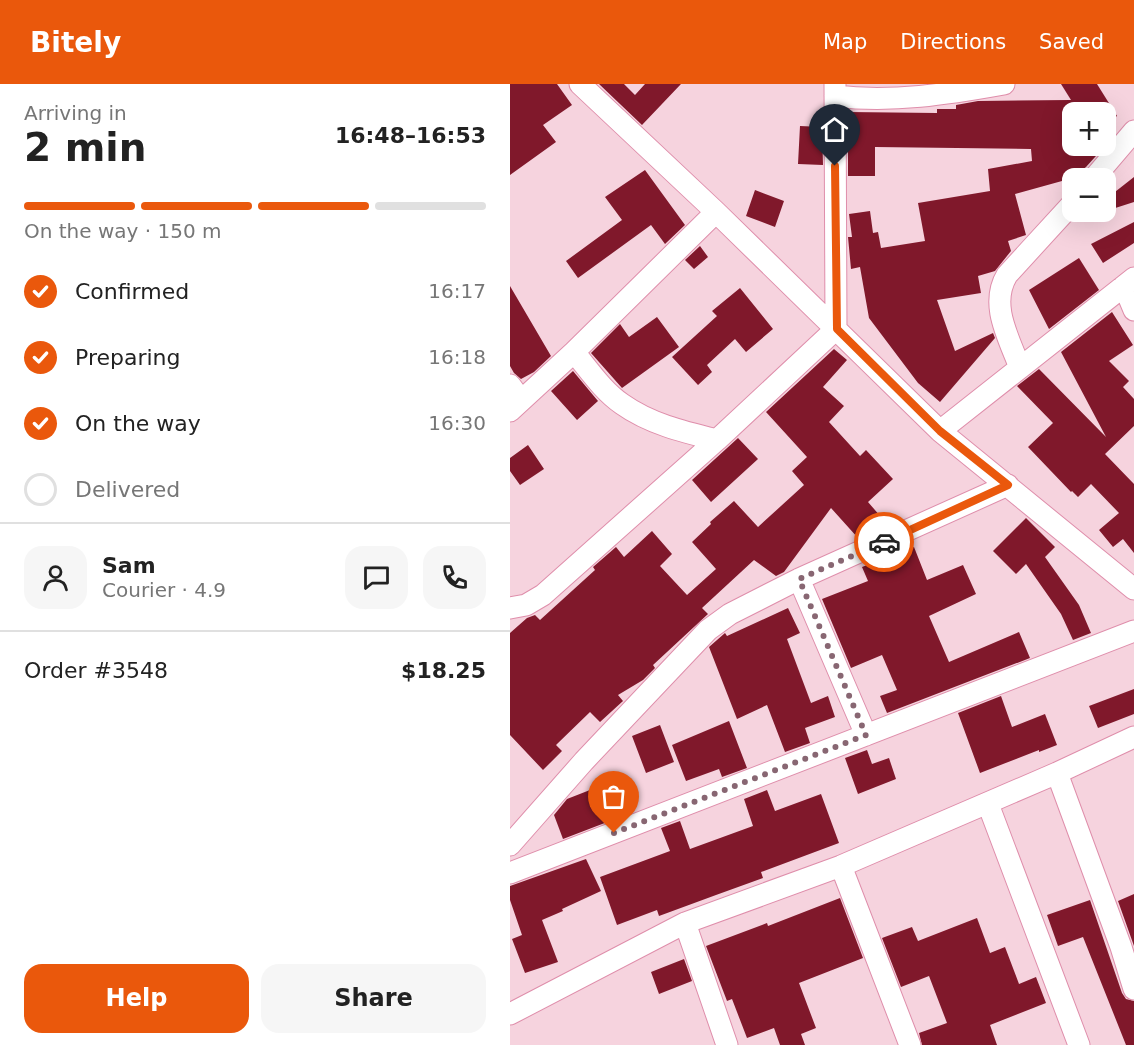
<!DOCTYPE html>
<html lang="en">
<head>
<meta charset="utf-8">
<style>
  :root { --surface:#fff; --page:#f6f6f6; --text:#222; --muted:#767676; --line:#e0e0e0; --accent:#ea580c }
  body { margin:0; font-family:"DejaVu Sans",sans-serif; background:var(--page); color:var(--text); height:100vh; display:flex; flex-direction:column; font-size:22px; white-space:nowrap }
  * { box-sizing:border-box; margin:0 }
  p { font-size:20px; color:var(--muted) }
  .icon { flex:none; width:33px; height:33px; fill:none; stroke:currentColor; stroke-width:2; stroke-linecap:round; stroke-linejoin:round }
  .map { position:relative; flex:1; overflow:hidden }
  .details { display:flex; flex-direction:column; background:var(--surface); width:510px }
  .details>* { flex:none }
  .controls { position:absolute; left:552px; top:18px; display:grid; gap:12px }
  .controls a { display:grid; place-items:center; width:54px; height:54px; border-radius:12px; background:var(--surface); box-shadow:0 6px 24px #0002; font-size:30px }
  .pin { position:absolute; display:grid; place-items:center; width:51px; height:51px; color:#fff; margin:-62px -26px; border-radius:50% 50% 50% 0; rotate:-45deg; box-shadow:0 0 6px #0007 }
  .pin .icon { rotate:45deg }
  .courier { position:absolute; display:grid; place-items:center; width:60px; height:60px; margin:-30px; border:4px solid #ea580c; border-radius:50%; background:#fff; color:#222; box-shadow:0 2px 8px #0007 }
  .head em { font-style:normal; font-weight:700 }
  .head div { display:flex; flex-direction:column-reverse }
  .head { display:flex; align-items:center; justify-content:space-between; height:102px; padding:0 24px }
  h1 { font-size:39px; font-weight:700; line-height:45px }
  .bar { display:grid; grid-template-columns:repeat(4,1fr); gap:9px 6px; align-content:center; height:72px; padding:0 24px }
  .bar i { height:8px; border-radius:4px; background:var(--line) }
  .bar .selected { background:var(--accent) }
  .bar p { grid-column:span 4 }
  .line { display:flex; align-items:center; gap:15px; padding:0 24px; border-top:2px solid var(--line) }
  .line div { flex:1 }
  .round { display:grid; place-items:center; flex:none; width:63px; height:63px; border-radius:18px; background:var(--page) }
  ol { padding:0 24px; list-style:none }
  li { display:flex; align-items:center; gap:18px; height:66px }
  li p { margin-inline-start:auto }
  li .icon { padding:6px; border-radius:50%; background:var(--accent); color:#fff; stroke-width:4 }
  li:last-child { color:var(--muted) }
  li i { width:33px; height:33px; border:3px solid var(--line); border-radius:50% }
  .button { display:flex; gap:12px; margin-top:auto; padding:12px 24px }
  .button a { flex:1; height:69px; border-radius:18px; background:var(--accent); color:#fff; font-size:24px; font-weight:700; line-height:69px; text-align:center }
  .button a+a { background:var(--page); color:var(--text) }
  header { display:flex; align-items:center; gap:36px; box-sizing:border-box; height:84px; padding:0 30px; background:var(--accent); color:#fff }
  header strong { font-size:28px }
  nav { display:flex; gap:33px; margin-inline-start:auto; font-size:21px }
  main { display:flex; flex:1; min-height:0 }
  .map>svg:first-child { display:block }
  .building { fill:#80182b }
  .lines { fill:none; stroke-linecap:round; stroke-linejoin:round }
  .minor-casing { stroke:#df8eab; stroke-width:23 }
  .minor { stroke:#fff; stroke-width:21 }
  .done { stroke:#886672; stroke-width:6; stroke-dasharray:0 10.8 }
  .route { stroke:#ea580c; stroke-width:8 }
</style>
</head>
<body>
<header>
<strong>Bitely</strong>
<nav><a>Map</a><a>Directions</a><a>Saved</a></nav>
</header>
<main>
<section class="details">
<div class="head"><div><h1>2 min</h1><p>Arriving in</p></div><em>16:48–16:53</em></div>
<div class="bar"><i class="selected"></i><i class="selected"></i><i class="selected"></i><i></i><p>On the way · 150 m</p></div>
<ol>
<li><svg class="icon" aria-label="check" viewBox="0 0 24 24"><path d="M5 12l5 5 9-10"/></svg>Confirmed<p>16:17</p></li>
<li><svg class="icon" aria-label="check" viewBox="0 0 24 24"><path d="M5 12l5 5 9-10"/></svg>Preparing<p>16:18</p></li>
<li><svg class="icon" aria-label="check" viewBox="0 0 24 24"><path d="M5 12l5 5 9-10"/></svg>On the way<p>16:30</p></li>
<li><i></i>Delivered</li>
</ol>
<div class="line" style="height:108px"><a class="round"><svg class="icon" aria-label="person" viewBox="0 0 24 24"><circle cx="12" cy="8" r="4"/><path d="M4 21q1-7 8-7t8 7"/></svg></a><div><b>Sam</b><p>Courier · 4.9</p></div><a class="round"><svg class="icon" aria-label="chat" viewBox="0 0 24 24"><path d="M4 5h16v11H9l-5 4z"/></svg></a><a class="round"><svg class="icon" aria-label="phone" viewBox="0 0 24 24"><path d="M5 4h4l2 5-3 2q2 4 5 5l2-3 5 2v4C11 20 4 13 5 4z"/></svg></a></div>
<div class="line" style="height:78px"><div>Order #3548</div><b>$18.25</b></div>
<div class="button"><a>Help</a><a>Share</a></div>
</section>
<div class="map">
<svg width="624" height="961" viewBox="0 0 624 961">
  <rect width="100%" height="100%" fill="#f6d3de"/>
  <path class="building" d="M0,0H47L62,21L33,41L46,58L0,91Z
    M89,0H114L125,11L135,0H171L132,41Z
    M551,0H587L607,32L596,39V28H562V62H595L576,83L568,89L570,92L505,110L516,151L498,157L501,167L485,187L468,192L471,209L427,216L445,267L483,249L485,254L430,318L408,299L359,234L350,183L341,185L338,153H342L339,130L360,127L363,149L368,148L371,164L415,157L408,119L480,107L478,85L522,77L521,65L365,63V92H338V28L427,29V25H446V21L468,17L561,16Z
    M290,42L312,43L313,81L288,80Z
    M135,86L175,141L155,160L141,141L68,194L56,177L112,136L95,113Z
    M624,93V118L596,127V115Z
    M245,106L274,117L265,143L236,132Z
    M624,138V159L593,179L581,160Z
    M190,162L198,173L184,185L175,176Z
    M569,174L589,206L539,245L519,206Z
    M0,202L41,272L24,288L11,295L4,289L0,282Z
    M230,204L263,245L236,268L225,255L197,281L202,288L188,301L162,273L207,232L202,227Z
    M602,228L623,261L599,277L619,297L613,303L624,315V342L595,370L624,400V469L613,455L603,463L589,446L609,429L581,400L568,413L562,407L561,408L518,363L543,339L507,302L529,285L596,353L551,268Z
    M147,233L169,263L112,304L81,269L110,240L119,253Z
    M324,265L337,276L313,303L334,322L319,338L350,372L356,366L383,395L358,418L371,433L348,454L321,424L274,488L266,492L244,476L192,524L198,530L143,581L145,584L133,596L108,611L113,617L90,638L80,628L46,661L52,667L33,686L0,651V549L17,534L25,531L30,536L85,486L83,483L106,463L114,473L142,447L162,470L150,482L177,511L206,485L182,458L201,440L200,438L224,417L248,443L294,401L282,387L297,373L256,328Z
    M63,287L88,317L67,336L41,307Z
    M228,354L248,375L201,418L182,396Z
    M18,361L34,385L10,401L0,387V374Z
    M516,434L545,463L535,473L569,521L581,549L563,556L551,530L516,480L506,490L483,467Z
    M404,463L417,496L453,481L466,510L419,532L439,578L509,548L520,574L377,629L370,612L387,606L372,571L341,584L312,515L358,497L352,483Z
    M278,524L290,549L277,555L301,619L318,612L325,633L295,644L300,659L275,668L257,621L227,635L199,563L215,549L217,552Z
    M624,605V630L588,644L579,622Z
    M491,612L502,643L535,630L547,661L529,668V666L470,689L448,629Z
    M219,637L237,684L212,693L209,685L176,697L162,661Z
    M150,641L164,678L136,689L122,652Z
    M357,666L362,680L379,674L386,695L348,710L335,674Z
    M80,706L85,718L104,711L113,732L53,755L44,731L57,715Z
    M257,706L265,727L311,710L329,759L251,788L253,794L206,811L149,832L147,826L107,841L90,793L160,767L151,744L170,737L180,765L243,742L234,715Z
    M76,775L91,807L52,825L53,827L32,836L48,878L15,889L2,855L12,851L0,816V802Z
    M624,810V862L608,817Z
    M330,814L353,874L289,899L306,944L291,950L295,961H270L264,944L237,954L222,915L217,917L196,862L257,839L258,842Z
    M580,816L612,909L616,915L624,917V961H616L573,853L548,862L537,831Z
    M467,834L480,869L495,863L509,900L526,893L536,919L480,941L487,961H412L409,949L437,939L419,892L391,903L372,854L402,843L408,857Z
    M174,875L182,897L149,910L141,888Z"/>
  <g class="lines">
    <g class="minor-casing">
      <path id="minor" d="M70,0L206,128L430,347L624,505
        M325,12C382,19 438,10 494,0
        M584,94L624,47
        M614,202L624,226
        M64,268C79,286 93,307 112,320C140,340 174,348 207,356
        M510,284C499,254 479,221 497,191L562,120
        M0,301L11,316
        M0,327L64,268L206,128
        M430,347L624,194
        M289,495L356,651
        M0,524L16,521L33,511L207,356L326,245L325,0
        M547,689L611,863L624,905
        M478,720L569,961
        M0,761L74,677L179,566L198,546L220,530L289,495L498,401
        M331,782L400,961
        M0,789L624,547
        M175,839L217,961
        M0,930L175,839L331,782L547,689L624,653"/>
    </g>
    <use href="#minor" class="minor"/>
  </g>
  <g class="lines">
    <path class="done" d="M104,749L356,651L289,495L374,458"/>
    <path class="route" d="M325,82L327,245L430,347L498,401L374,458"/>
  </g>
</svg>
<div class="controls">
<a>+</a>
<a>−</a>
</div>
<div class="pin" style="left:104px;top:749px;background:#ea580c"><svg class="icon" aria-label="bag" viewBox="0 0 24 24"><path d="M5 8h14l-1 12H6zM9 8a3 3 0 0 1 6 0"/></svg></div>
<div class="pin" style="left:325px;top:82px;background:#1f2937"><svg class="icon" aria-label="home" viewBox="0 0 24 24"><path d="M3 11l9-7 9 7M6 9v11h12V9"/></svg></div>
<div class="courier" style="left:374px;top:458px"><svg class="icon" aria-label="car" viewBox="0 0 24 24"><path d="M5 17H2v-5l4-1 3-4h7l3 4 3 1v5h-3M9 17h6M6 11h13"/><circle cx="7" cy="17" r="2"/><circle cx="17" cy="17" r="2"/></svg></div>
</div>
</main>
</body>
</html>
